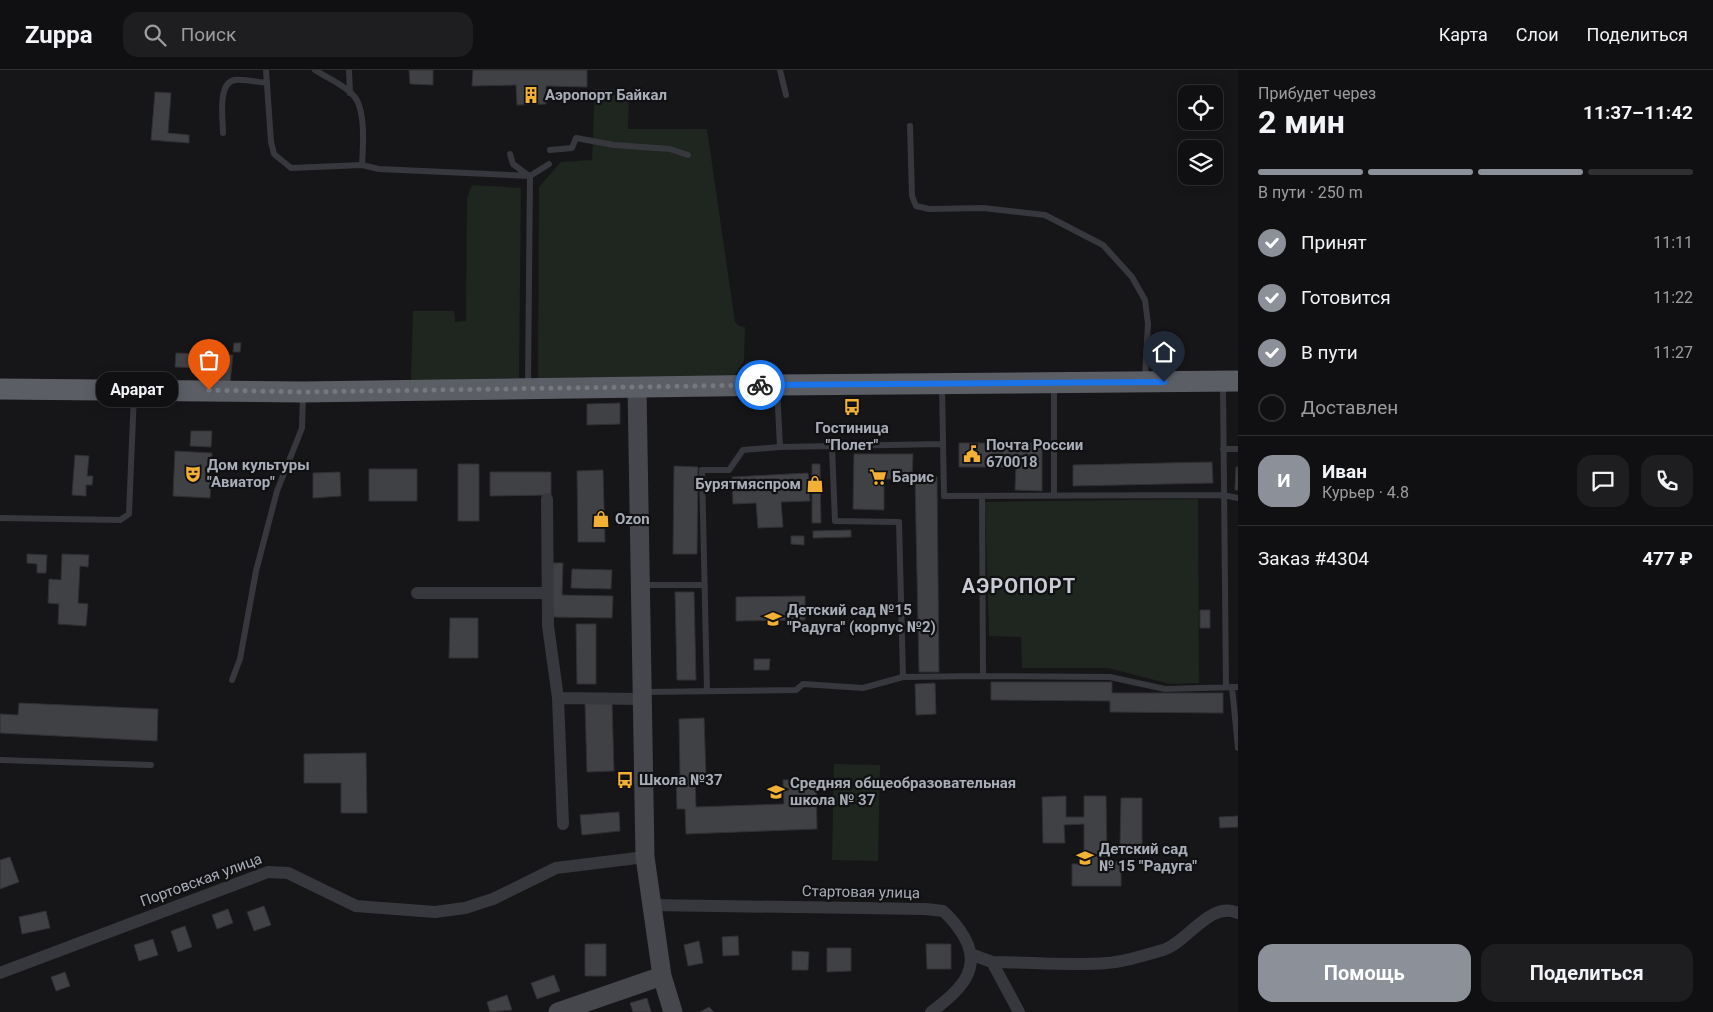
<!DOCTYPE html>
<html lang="ru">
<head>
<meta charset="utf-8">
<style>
  :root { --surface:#101012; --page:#1e1e20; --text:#f1f3f6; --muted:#9c9d9f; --line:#303032; --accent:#8c9099 }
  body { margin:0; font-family:Roboto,sans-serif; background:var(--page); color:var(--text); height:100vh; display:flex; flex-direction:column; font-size:19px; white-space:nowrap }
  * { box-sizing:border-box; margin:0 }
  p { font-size:16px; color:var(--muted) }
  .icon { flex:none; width:28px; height:28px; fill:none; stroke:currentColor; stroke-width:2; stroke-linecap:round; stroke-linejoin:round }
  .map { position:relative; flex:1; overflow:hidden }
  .sheet { display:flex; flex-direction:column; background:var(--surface); width:475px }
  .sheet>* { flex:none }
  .fabs { position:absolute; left:1178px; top:15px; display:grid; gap:10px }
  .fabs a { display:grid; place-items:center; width:45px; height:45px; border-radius:10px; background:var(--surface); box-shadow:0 2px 12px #0003,0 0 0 1px var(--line); font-size:25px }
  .pin { position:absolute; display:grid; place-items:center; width:42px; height:42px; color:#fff; margin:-51px -21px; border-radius:50% 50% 50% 0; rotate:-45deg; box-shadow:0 0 5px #0007 }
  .pin .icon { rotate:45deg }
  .courier { position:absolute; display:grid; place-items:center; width:50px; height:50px; margin:-25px; border:4px solid #1a73e8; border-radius:50%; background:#fff; color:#222; box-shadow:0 1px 6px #0007 }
  .bubble { position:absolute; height:35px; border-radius:15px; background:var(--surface); box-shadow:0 2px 12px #0003,0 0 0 1px var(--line); font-size:16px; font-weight:700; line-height:35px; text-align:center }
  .overview em { font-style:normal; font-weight:700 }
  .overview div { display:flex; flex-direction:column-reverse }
  .overview { display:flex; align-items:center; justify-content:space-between; height:85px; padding:0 20px }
  h1 { font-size:32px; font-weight:700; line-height:38px }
  .bar { display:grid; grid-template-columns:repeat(4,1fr); gap:8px 5px; align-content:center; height:60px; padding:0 20px }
  .bar i { height:6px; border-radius:4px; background:var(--line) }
  .bar .active { background:var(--accent) }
  .bar p { grid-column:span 4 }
  .line { display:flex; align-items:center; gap:12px; padding:0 20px; border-top:1px solid var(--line) }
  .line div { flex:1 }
  .round { display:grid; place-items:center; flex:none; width:52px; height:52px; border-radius:15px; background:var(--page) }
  ol { padding:0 20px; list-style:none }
  li { display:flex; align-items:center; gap:15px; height:55px }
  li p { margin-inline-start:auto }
  li .icon { padding:5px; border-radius:50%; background:var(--accent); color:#fff; stroke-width:4 }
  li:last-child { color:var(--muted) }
  li i { width:28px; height:28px; border:2px solid var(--line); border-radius:50% }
  .primary-button { display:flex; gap:10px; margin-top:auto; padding:10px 20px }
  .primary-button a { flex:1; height:58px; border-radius:15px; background:var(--accent); color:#fff; font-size:20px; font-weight:700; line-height:58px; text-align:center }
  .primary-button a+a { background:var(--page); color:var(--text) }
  header { display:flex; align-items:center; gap:30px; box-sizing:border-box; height:70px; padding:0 25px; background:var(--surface); border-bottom:1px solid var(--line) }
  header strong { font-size:24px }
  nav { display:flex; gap:28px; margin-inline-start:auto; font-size:18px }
  .search { width:350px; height:45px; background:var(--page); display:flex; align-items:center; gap:12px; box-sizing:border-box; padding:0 18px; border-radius:15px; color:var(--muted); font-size:19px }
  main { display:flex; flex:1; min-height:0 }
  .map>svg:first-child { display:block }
  .green { fill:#1e261f }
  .building { fill:#404145; stroke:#303034 }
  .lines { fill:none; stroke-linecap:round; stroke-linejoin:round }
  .service { stroke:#37383d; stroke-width:6 }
  .minor { stroke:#37383d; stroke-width:12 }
  .secondary { stroke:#45474d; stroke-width:19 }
  .trunk { stroke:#5b5e65; stroke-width:21 }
  .done { stroke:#757880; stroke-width:5; stroke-dasharray:0 9 }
  .route { stroke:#1a73e8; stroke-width:6 }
  .labels { text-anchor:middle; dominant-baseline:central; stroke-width:4.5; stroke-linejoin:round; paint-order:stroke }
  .poi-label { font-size:15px; font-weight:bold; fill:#a8adb8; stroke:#111113; text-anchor:start }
  .street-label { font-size:15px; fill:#a8adb8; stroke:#111113 }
  .district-label { font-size:20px; font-weight:bold; letter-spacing:1px; fill:#c9ccd4; stroke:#111113 }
</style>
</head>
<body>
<header>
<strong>Zuppa</strong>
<div class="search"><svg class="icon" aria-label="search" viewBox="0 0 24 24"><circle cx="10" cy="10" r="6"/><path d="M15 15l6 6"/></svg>Поиск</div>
<nav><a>Карта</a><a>Слои</a><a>Поделиться</a></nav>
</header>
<main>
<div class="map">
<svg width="1238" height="942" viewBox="0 0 1238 942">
  <rect width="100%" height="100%" fill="#161618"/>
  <path class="green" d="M595,19L629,20L628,59H707L735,252L739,256L745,257L744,291L734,306L538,308L539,117L561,92L592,90Z
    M472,115L521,118L519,308L411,311L413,241H454L455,252L466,251L467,128Z
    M1198,429L1199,613L1170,614L1108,598H1022L1021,567L989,566L985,432Z
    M834,694L880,695L878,791L832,790Z"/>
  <path class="building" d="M409,0H433V15L410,14Z
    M473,0H587V17L546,16V34L517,35L516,15L472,16Z
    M155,22L171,23L168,63L189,65V73L151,70Z
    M234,273H241L240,282H233Z
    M176,283L233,285L230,313L208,312L209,298L175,297Z
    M620,333V354L587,355V334Z
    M191,361H212L211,377L190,376Z
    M959,373H1042V421L1015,420L1016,397H959Z
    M175,381L212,383L210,428L173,426Z
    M854,384H913L912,409H884V440L853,439Z
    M75,385L89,386L87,406H93L92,415H86V426L72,425Z
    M1212,392L1213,413L1073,416V395Z
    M458,394H479V451H458Z
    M812,394H820L821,453H812Z
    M674,396L698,397L697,484H673Z
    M1236,397H1238V420H1235Z
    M369,399H417V431H369Z
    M603,400L605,472H578L577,401Z
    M340,402L341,426L313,428V403Z
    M490,402H551V425L490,426Z
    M808,403L810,431L781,432L783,457L758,458L756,433L733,434L732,407Z
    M915,407H937L939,602H919Z
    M851,460V467L813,468V461Z
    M791,466H804V475L791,474Z
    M27,484L47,485L46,503H37V494L27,493Z
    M62,484L89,485L88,497L80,496L78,533L88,534L86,556L58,554L59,534L48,533L49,509L61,510Z
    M551,493H563L562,525L613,526L612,548L550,547Z
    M572,499L612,500L611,519L571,518Z
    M675,522H694L696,610H677Z
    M805,526V550L736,551V527Z
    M1200,540H1210V558H1200Z
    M450,548H478V588H449Z
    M576,554H596V614H577Z
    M754,589H770L769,600H754Z
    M991,612H1112V623H1223V643L1110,642V631L991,630Z
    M935,613L936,644L916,645L915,614Z
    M612,632L614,701L587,702L585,633Z
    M19,633L158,639L157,671L0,663V644L18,645Z
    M704,648L706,705L695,706L696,737L784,734L783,710L816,709L817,759L686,764L685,739H677L676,705H680L679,649Z
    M366,683L367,743H341V713H304V684Z
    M1066,726V747H1084V726H1106L1107,786L1099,787V792H1121V816H1072V794H1091V788H1084V754L1064,755L1065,773H1043L1042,727Z
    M1121,728H1142V775H1120Z
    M619,742L620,761L582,765L580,745Z
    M1238,746V757L1220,758L1219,747Z
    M10,787L19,812L0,819V790Z
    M264,836L271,855L254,861L247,842Z
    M228,839L233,853L217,859L212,845Z
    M46,841L50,858L22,864L19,847Z
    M185,856L192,877L178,882L171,861Z
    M738,866L739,885L723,886L722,867Z
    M153,869L158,885L139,891L134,875Z
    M699,871L703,893L688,896L684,875Z
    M585,874H606V906H585Z
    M926,874H951V899H927Z
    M827,878H851V901L827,902Z
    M792,881L809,882L808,900H792Z
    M65,902L70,916L56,921L51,907Z
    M554,905L560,921L537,929L531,913Z
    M507,925L512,940L490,942L487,932Z
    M647,928L651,942H633L630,933Z
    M709,937L714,942H700Z"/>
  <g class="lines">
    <path class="service" d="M266,0L271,72L274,84L291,98L362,95L379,99L530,106
      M315,0C327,8 345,15 354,26C366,40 363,77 362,95
      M349,0L350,23
      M780,0L786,25
      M910,56L912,126L916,136L929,139L983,138L1045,145L1103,175L1132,207L1145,230L1148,254L1145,308
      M223,63C223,50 217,12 235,10C244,9 257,12 267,13
      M550,80L572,78L576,68L614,75L670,79L688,85
      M510,84L513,94L529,106
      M528,315L530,106L549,94
      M1223,315L1226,617
      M942,316L944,426L1223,425L1238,428
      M1054,316V426
      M777,317L780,377L943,374
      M832,377L835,451L899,452L903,607L983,606
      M1223,379H1238
      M982,426L983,606L1110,607L1165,619L1238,617
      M0,448L120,450L129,444L134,323
      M641,515H705
      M232,610L240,589L256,501L277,421L302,358L303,324
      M1232,617L1238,678
      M707,621L702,400H729L743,380L780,377
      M643,622L796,620L803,614L863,618L903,607
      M0,690L151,695"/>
    <path class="minor" d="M547,429L548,556L558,628L642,629
      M417,523H547
      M558,628L563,754
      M651,835L926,839L943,841C949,846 954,852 959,859C986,895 963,919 931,942
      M973,885L992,892L1019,942
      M992,892C1030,892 1069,896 1107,893C1125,892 1145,885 1163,880C1187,873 1210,830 1238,843
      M0,903L268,802L288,803L356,836L435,842L465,838L493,829L556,798L645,787"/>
    <path class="secondary" d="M637,318L645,787L662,906L673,942
      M558,942L662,906"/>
    <path class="trunk" d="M0,319L303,322L777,315L1238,311"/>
  </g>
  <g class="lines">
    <path class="done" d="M209,320L303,322L760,315"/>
    <path class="route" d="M760,315L1164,312"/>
  </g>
  <defs>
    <g id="building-bare" transform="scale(1.35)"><path d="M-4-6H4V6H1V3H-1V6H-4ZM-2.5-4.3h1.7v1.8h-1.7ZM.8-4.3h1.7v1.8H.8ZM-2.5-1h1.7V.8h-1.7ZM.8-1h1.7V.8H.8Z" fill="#f2b134" stroke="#111113" stroke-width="2.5" paint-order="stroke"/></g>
    <g id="bus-bare" transform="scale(1.35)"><path d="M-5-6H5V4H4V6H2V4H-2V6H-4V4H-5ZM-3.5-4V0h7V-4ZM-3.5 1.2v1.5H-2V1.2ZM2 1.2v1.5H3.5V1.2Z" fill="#f2b134" stroke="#111113" stroke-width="2.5" paint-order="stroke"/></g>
    <g id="civic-bare" transform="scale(1.35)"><path d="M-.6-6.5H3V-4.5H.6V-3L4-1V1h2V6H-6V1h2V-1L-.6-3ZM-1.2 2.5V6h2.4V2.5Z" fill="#f2b134" stroke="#111113" stroke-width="2.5" paint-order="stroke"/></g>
    <g id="theatre-bare" transform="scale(1.35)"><path d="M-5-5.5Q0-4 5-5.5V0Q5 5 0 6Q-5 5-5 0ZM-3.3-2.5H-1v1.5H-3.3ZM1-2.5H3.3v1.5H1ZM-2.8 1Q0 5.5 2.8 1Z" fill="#f2b134" stroke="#111113" stroke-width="2.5" paint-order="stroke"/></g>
    <g id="supermarket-bare" transform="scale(1.35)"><path d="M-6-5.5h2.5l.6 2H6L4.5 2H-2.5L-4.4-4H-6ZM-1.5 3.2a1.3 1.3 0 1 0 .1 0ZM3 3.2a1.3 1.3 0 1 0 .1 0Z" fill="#f2b134" stroke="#111113" stroke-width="2.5" paint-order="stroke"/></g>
    <g id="shop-bare" transform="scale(1.35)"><path d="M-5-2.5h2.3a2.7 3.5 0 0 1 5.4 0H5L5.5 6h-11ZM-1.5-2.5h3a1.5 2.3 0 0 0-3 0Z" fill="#f2b134" stroke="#111113" stroke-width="2.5" paint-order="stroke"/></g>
    <g id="school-bare" transform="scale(1.35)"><path d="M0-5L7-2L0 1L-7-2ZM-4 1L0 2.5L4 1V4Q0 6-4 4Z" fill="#f2b134" stroke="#111113" stroke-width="2.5" paint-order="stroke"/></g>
  </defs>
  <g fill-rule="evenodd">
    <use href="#building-bare" x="531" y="25"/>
    <use href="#bus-bare" x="852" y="337"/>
    <use href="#civic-bare" x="972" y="384"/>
    <use href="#theatre-bare" x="193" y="404"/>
    <use href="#supermarket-bare" x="878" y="407"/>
    <use href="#shop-bare" x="815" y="414"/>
    <use href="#shop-bare" x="601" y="449"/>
    <use href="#school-bare" x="773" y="549"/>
    <use href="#bus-bare" x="625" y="710"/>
    <use href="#school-bare" x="776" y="722"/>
    <use href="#school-bare" x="1085" y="788"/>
  </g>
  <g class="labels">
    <g class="poi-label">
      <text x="545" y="25">Аэропорт Байкал</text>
      <text x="852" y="358" text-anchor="middle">Гостиница<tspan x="852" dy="17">"Полет"</tspan></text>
      <text x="986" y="375">Почта России<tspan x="986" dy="17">670018</tspan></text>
      <text x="207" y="395">Дом культуры<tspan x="207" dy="17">"Авиатор"</tspan></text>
      <text x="892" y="407">Барис</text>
      <text x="801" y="414" text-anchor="end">Бурятмяспром</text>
      <text x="615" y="449">Ozon</text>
      <text x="787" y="540">Детский сад №15<tspan x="787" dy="17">"Радуга" (корпус №2)</tspan></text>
      <text x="639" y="710">Школа №37</text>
      <text x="790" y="713">Средняя общеобразовательная<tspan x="790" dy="17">школа № 37</tspan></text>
      <text x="1099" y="779">Детский сад<tspan x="1099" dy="17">№ 15 "Радуга"</tspan></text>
    </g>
    <g class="street-label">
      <text transform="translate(201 810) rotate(-20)">Портовская улица</text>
      <text transform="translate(861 822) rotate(1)">Стартовая улица</text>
    </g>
    <g class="district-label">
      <text x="1019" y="516">АЭРОПОРТ</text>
    </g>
  </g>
</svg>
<div class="fabs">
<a><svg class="icon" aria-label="locate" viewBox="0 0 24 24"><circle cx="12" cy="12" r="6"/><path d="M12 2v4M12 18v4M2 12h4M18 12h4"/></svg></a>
<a><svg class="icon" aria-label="layers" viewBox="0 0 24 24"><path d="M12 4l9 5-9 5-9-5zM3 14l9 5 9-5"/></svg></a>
</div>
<div class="pin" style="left:209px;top:320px;background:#ea580c"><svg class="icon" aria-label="bag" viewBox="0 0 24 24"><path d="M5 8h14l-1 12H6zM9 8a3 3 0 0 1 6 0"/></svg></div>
<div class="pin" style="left:1164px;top:312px;background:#1f2937"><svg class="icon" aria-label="home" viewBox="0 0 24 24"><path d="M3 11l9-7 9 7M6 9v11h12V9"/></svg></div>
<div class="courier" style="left:760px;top:315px"><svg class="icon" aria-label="bike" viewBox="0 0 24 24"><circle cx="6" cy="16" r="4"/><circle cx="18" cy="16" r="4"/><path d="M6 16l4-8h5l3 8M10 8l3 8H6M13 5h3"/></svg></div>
<div class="bubble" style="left:96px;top:302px;width:82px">Арарат</div>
</div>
<section class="sheet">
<div class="overview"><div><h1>2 мин</h1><p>Прибудет через</p></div><em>11:37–11:42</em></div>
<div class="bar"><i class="active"></i><i class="active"></i><i class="active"></i><i></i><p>В пути · 250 m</p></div>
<ol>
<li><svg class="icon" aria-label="check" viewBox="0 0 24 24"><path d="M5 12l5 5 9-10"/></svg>Принят<p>11:11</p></li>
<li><svg class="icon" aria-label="check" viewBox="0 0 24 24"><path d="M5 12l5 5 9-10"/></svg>Готовится<p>11:22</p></li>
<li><svg class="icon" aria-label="check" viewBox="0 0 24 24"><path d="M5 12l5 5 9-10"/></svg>В пути<p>11:27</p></li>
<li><i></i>Доставлен</li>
</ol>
<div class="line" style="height:90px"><b class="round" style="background:var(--accent);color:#fff">И</b><div><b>Иван</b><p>Курьер · 4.8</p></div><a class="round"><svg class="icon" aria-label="chat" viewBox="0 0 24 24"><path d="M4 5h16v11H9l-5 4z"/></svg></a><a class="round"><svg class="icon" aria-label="phone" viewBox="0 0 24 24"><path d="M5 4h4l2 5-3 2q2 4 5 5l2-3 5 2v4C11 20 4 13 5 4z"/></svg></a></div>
<div class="line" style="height:65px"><div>Заказ #4304</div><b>477 ₽</b></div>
<div class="primary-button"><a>Помощь</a><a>Поделиться</a></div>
</section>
</main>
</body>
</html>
